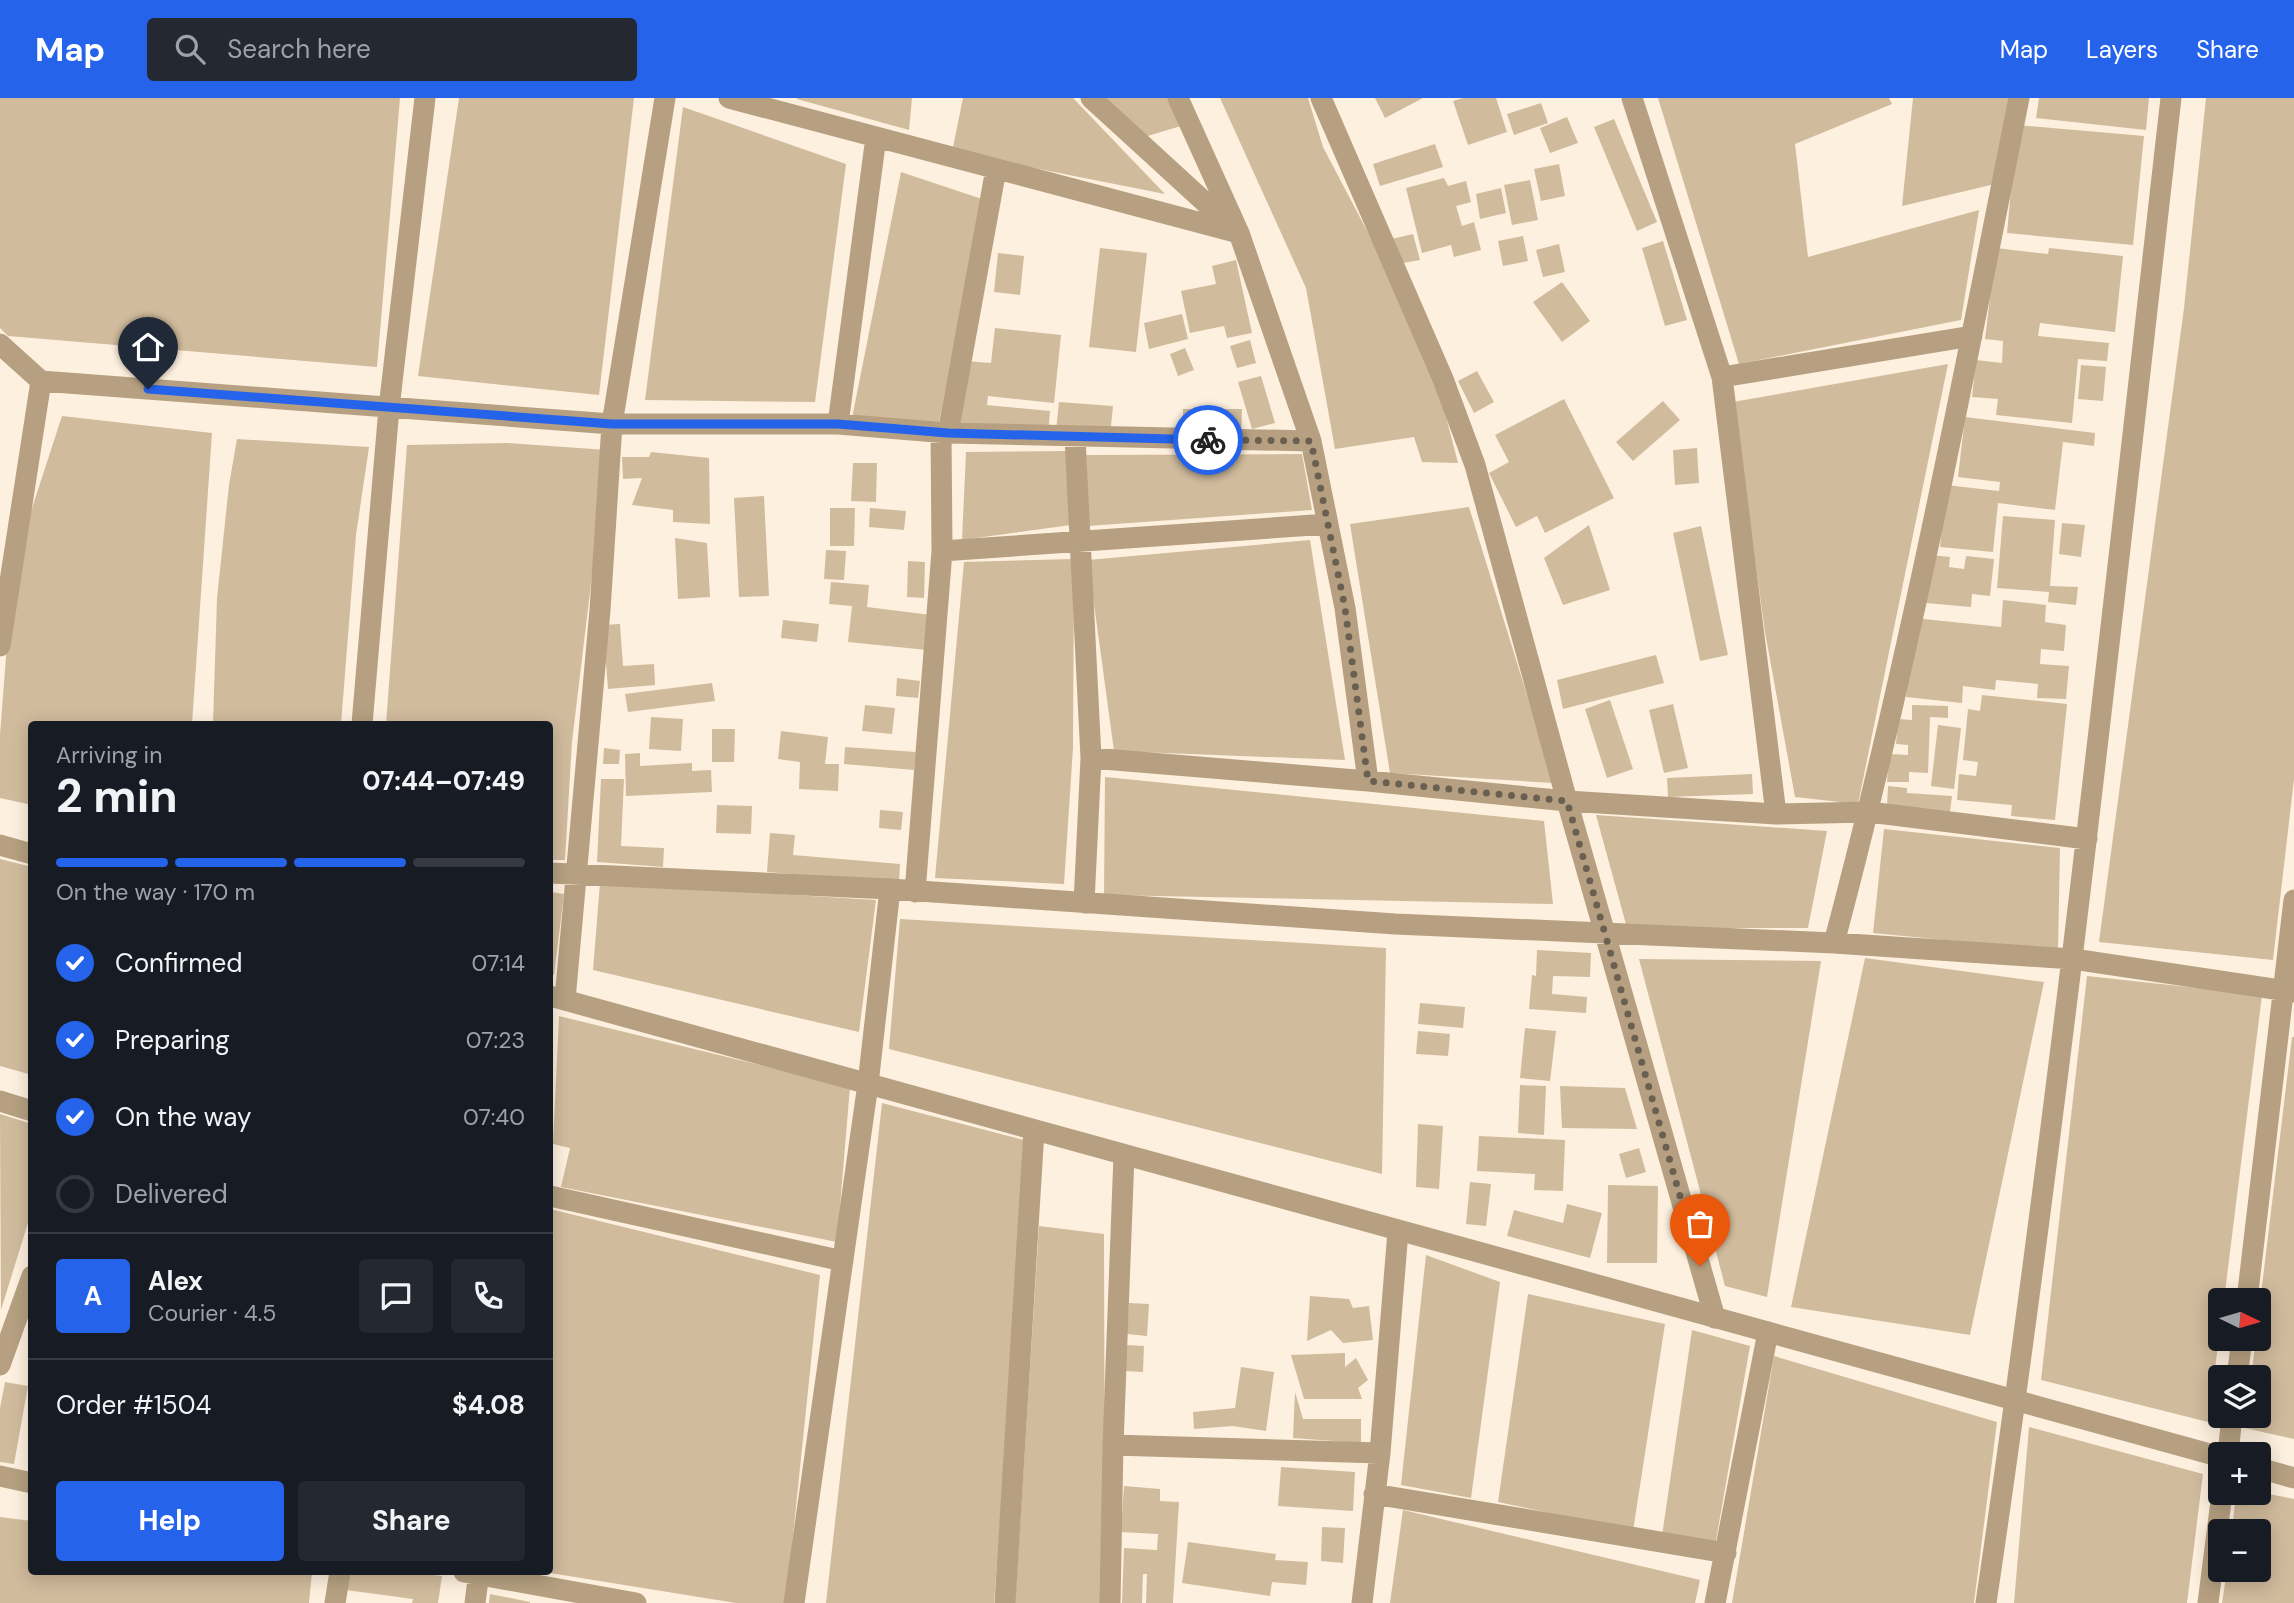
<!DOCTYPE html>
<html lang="en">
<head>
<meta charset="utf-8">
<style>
  :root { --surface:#171b24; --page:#242831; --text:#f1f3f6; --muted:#9ea1a6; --line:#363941; --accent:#2563eb }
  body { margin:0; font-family:"DM Sans",sans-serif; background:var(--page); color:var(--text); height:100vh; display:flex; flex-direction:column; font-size:26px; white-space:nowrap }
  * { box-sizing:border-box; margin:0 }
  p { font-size:23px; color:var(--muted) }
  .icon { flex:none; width:38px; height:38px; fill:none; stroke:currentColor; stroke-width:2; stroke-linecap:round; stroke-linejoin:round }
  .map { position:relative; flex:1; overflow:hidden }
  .sheet { position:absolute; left:28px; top:623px; width:525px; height:854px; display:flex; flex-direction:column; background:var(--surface); border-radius:7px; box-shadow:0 4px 18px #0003 }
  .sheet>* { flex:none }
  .needle { width:46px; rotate:95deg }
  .controls { position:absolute; left:2208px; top:1190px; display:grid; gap:14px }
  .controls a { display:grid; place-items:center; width:63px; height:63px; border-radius:7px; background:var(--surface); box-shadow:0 4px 18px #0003; font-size:35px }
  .pin { position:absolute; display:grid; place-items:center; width:60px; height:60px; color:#fff; margin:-72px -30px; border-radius:50% 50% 50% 0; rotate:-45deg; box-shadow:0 0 7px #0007 }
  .pin .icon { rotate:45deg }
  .courier { position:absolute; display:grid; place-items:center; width:70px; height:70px; margin:-35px; border:5px solid #2563eb; border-radius:50%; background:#fff; color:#222; box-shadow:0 2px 9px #0007 }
  .head em { font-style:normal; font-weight:700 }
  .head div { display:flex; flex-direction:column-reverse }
  .head { display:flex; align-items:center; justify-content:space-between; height:119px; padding:0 28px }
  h1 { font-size:46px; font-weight:700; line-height:52px }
  .bar { display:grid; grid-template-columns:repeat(4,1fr); gap:10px 7px; align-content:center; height:84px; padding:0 28px }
  .bar i { height:9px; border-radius:5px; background:var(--line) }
  .bar .selected { background:var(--accent) }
  .bar p { grid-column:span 4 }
  .line { display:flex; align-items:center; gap:18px; padding:0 28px; border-top:2px solid var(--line) }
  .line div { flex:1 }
  .round { display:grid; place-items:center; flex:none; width:74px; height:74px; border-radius:7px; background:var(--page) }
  ol { padding:0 28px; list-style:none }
  li { display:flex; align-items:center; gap:21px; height:77px }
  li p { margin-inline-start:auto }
  li .icon { padding:7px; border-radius:50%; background:var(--accent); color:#fff; stroke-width:4 }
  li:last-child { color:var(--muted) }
  li i { width:38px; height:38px; border:4px solid var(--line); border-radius:50% }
  .cta { display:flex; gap:14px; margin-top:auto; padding:14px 28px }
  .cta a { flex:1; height:80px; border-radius:7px; background:var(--accent); color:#fff; font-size:28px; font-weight:700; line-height:80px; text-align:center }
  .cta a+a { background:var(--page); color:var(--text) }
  header { display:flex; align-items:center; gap:42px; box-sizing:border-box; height:98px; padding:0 35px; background:var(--accent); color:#fff }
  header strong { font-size:33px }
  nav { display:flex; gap:38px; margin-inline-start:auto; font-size:24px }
  .search { width:490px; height:63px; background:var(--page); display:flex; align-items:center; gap:18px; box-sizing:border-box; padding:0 24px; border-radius:7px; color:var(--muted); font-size:26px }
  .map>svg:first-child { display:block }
  .building { fill:#d1bb9d }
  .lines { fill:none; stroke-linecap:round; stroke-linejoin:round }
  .minor { stroke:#b6a081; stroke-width:21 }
  .tertiary { stroke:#b6a081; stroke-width:21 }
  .done { stroke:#6a6052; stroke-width:7; stroke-dasharray:0 12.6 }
  .route { stroke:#2563eb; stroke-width:9 }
</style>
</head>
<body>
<header>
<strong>Map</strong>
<div class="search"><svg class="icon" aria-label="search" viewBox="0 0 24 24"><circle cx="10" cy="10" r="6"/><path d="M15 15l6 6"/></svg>Search here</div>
<nav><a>Map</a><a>Layers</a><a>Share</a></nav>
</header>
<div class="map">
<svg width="2294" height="1505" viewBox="0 0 2294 1505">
  <rect width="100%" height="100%" fill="#fef0de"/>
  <path class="building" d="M0,0H400L377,269L8,238L0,230Z
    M459,0H634L599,297L418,278Z
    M797,0H912L909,32L797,1Z
    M963,0H1073L1165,96L952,54Z
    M1105,0H1172L1181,28L1141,40Z
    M1220,0H1308L1323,49L1428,249L1458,365L1422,364L1414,339L1335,351L1306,190Z
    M1375,0H1423L1385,20Z
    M1463,0H1496L1507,34L1468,47L1453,3Z
    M1658,0H1889L1892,6L1795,46L1808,159L1979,112L1961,222L1739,266Z
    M1913,0H2012L1995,86L1902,108Z
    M2039,0H2149L2146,32L2036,20Z
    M2206,0H2294V681L2273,862L2099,844L2184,210Z
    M1541,5L1548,25L1514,37L1507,16Z
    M683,9L846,66L815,304L645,302Z
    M1567,19L1578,45L1550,55L1540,30Z
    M1614,21L1657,124L1637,133L1594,29Z
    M2017,27L2144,38L2133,147L2007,135Z
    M1435,46L1443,69L1380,88L1373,66Z
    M1559,66L1565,98L1541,103L1534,71Z
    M901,74L982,101L939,324L852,320Z
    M1444,80L1448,88L1466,83L1471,104L1456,108L1462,128L1474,124L1481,152L1454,159L1451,147L1422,155L1406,90Z
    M1530,82L1538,122L1512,127L1504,87Z
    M1501,90L1506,115L1480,121L1476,96Z
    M1413,136L1420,162L1397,166L1392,141Z
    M1523,138L1528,163L1503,168L1498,143Z
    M1663,143L1687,222L1665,228L1642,150Z
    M1559,146L1565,174L1543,179L1536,152Z
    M1100,150L1147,155L1136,254L1089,249Z
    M1996,150L2048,156L2049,150L2123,158L2115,234L2040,225L2038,238L2109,245L2107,263L2078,261L2072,325L1996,317L1998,301L1972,299L1976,262L2002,265L2003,243L1985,241Z
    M998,155L1024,158L1020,197L994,194Z
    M1236,162L1252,235L1227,240L1224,228L1190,235L1181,193L1216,186L1212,168Z
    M1562,184L1590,223L1562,244L1533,204Z
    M1182,216L1188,241L1149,251L1144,225Z
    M995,230L1061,237L1054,305L988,298L987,307L1050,313L1048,336L958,327L965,263L991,265Z
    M1250,242L1256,265L1237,270L1230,248Z
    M1185,250L1194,272L1178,278L1170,256Z
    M1948,266L1858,706L1795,699L1765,534L1733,304Z
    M2081,267L2106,269L2103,303L2078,301Z
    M1477,273L1494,304L1474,315L1458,283Z
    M1261,278L1275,325L1252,331L1238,284Z
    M1564,301L1614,400L1545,435L1537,418L1516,429L1489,375L1509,364L1495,337Z
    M1663,303L1680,322L1633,363L1616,344Z
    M1059,304L1113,308L1110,338L1056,333Z
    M1183,311H1242L1241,336L1183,335Z
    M62,318L212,335L192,626H32V707L0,700V637L7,546L12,480L33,407Z
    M1965,319L2095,335L2094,348L2063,344L2055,412L1998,405L1993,454L1940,449L1946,387L1999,393L2000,384L1958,379Z
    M237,341L369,349L356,437L341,626H213L217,500L229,387Z
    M507,345L607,352L572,644L565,762H550V626H386L407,347Z
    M1697,350L1699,385L1675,387L1673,352Z
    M1066,353L1071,427L962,442L966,354Z
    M651,354L709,360L710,426L673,424V412L632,407L642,380L623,381L622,359H649Z
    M1302,356L1312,412L1088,428L1086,357Z
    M853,365H877L876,404L851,403Z
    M764,398L769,498L739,499L734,400Z
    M1469,409L1554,685L1390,675L1350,426Z
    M830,410H855L854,448H830Z
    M870,410L906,413L904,432L869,429Z
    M2003,418L2055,422L2050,488L2078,489L2076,507L2048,504L2049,494L1997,490Z
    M2062,425L2085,427L2081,459L2059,456Z
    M1589,427L1610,492L1563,507L1544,460Z
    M1701,428L1728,557L1700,563L1673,435Z
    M675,440L707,445L710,499L678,501Z
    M1310,442L1345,662L1114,653L1088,462Z
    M826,452L846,453L844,482L824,481Z
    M1931,457L1950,459L1949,469L1964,471L1966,458L1994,461L1990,498L1972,496L1971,509L1926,505Z
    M1074,461L1073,650L1064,786L935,780L964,464Z
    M908,463L925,464L924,500L907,499Z
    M831,484L869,487L867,509L931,517L927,552L848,544L852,508L829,506Z
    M2003,502L2046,507L2045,524L2066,527L2064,553L2041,551L2040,566L2069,568L2066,601L2037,600L2038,586L1996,582L1995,592L1963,588L1962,605L1906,599L1914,520L2001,529Z
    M783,522L819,526L817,544L781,540Z
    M620,526L623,568L654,566L655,587L608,591L603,527Z
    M1656,557L1664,585L1563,611L1557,582Z
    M897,580L920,583L918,600L896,598Z
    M712,585L715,603L628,614L625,596Z
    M1982,597L2067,606L2055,722L2011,718L2012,707L1957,702L1959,676L1976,678L1978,664L1963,662L1968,611L1980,613Z
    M1610,602L1633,671L1607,680L1585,611Z
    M1673,606L1688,670L1664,675L1649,612Z
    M865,607L895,610L892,636L862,633Z
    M1912,607L1948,608V620L1930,619L1928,675L1909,674V684H1887L1889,656L1908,657V647L1896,646L1898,621L1912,622Z
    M651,619L683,621L681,653L649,651Z
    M1938,627L1961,630L1954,691L1931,688Z
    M712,631H735L734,664H712Z
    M781,633L828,639L825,666H839L838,693L799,691L800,664L778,661Z
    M845,649L916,654L914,672L844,666Z
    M604,650L620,652L619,666H603Z
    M640,655V668L692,665V673L711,672L712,694L626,698L625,656Z
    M1752,676L1753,696L1668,699L1667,680Z
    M1105,679L1544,723L1553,806L1104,797Z
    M601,681H624L621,748L664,750L663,769L597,764Z
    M1888,688L1907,690V695L1952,698L1950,714L1887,709Z
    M717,707L752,708L751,736L716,735Z
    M880,712L903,714L901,732L879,730Z
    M1596,717L1827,733L1808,830H1627Z
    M1884,731L2060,750L2058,853L1873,835Z
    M770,735L795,737L793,757L900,766L899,785L767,774Z
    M0,761L32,769V977L0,968Z
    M600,785L876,802L859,934L593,872Z
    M550,794L564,796L554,877L550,875Z
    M900,821L1386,850L1382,1076L889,951Z
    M1537,852L1591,855L1590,879L1553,878L1552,896L1587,899L1586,915L1529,911L1532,877L1536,878Z
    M1865,860L2044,884L1970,1237L1791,1209Z
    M1639,861L1821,863L1767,1199L1725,1188Z
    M2087,878L2262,897L2224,1202H2221V1224L2208,1324L2041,1282Z
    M1420,905L1465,909L1463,930L1418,926Z
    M559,918L850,989L837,1144L561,1089L570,1050L553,1046Z
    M1525,930L1556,933L1550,983L1520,980Z
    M1418,933L1450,936L1448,958L1416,956Z
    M2292,939H2294V1341L2245,1330L2247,1318H2259V1279H2251L2256,1241H2259V1213Z
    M1520,987L1546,988L1544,1037L1518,1035Z
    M1560,988L1625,990L1637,1031L1562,1030Z
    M882,1005L1028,1043L994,1505H826Z
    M0,1016L32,1026V1112L1,1212Z
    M1418,1026L1443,1028L1439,1091L1416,1089Z
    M1479,1038L1565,1042L1563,1093L1534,1092L1535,1076L1477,1073Z
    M1639,1050L1646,1074L1626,1080L1619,1056Z
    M1470,1084L1491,1086L1486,1128L1466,1126Z
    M1608,1087L1658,1088L1657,1165H1607Z
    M1567,1106L1602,1115L1590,1160L1507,1138L1514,1112L1563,1125Z
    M550,1111L820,1177L786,1505H736L550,1475Z
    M1039,1128L1104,1136L1105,1505H1015Z
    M1426,1157L1500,1184L1471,1400L1401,1387Z
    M1528,1196L1665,1226L1633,1433L1498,1404Z
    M1310,1198L1349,1201L1353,1210L1369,1208L1373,1242L1343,1245L1331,1232L1307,1243Z
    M1129,1205L1149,1206L1147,1238L1127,1236Z
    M1692,1232L1750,1248L1715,1448L1662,1438Z
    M1126,1247L1144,1248L1143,1274L1125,1273Z
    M1345,1255V1269L1356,1260L1368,1282L1358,1290L1362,1301H1304L1291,1257Z
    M1774,1258L1997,1324L1974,1505H1732Z
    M1241,1269L1274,1274L1266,1333L1233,1328L1194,1331L1193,1314L1235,1310Z
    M5,1284L28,1288L14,1366L0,1364V1310Z
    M1295,1294L1303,1321H1361V1345L1293,1340Z
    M2029,1329L2203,1376L2187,1505H2014Z
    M1281,1369L1355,1374L1353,1413L1278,1408Z
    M1124,1388L1160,1391V1403L1179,1404L1173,1505H1146L1147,1476H1143L1142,1505H1122L1124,1450L1157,1452L1158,1436L1121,1434Z
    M2259,1394L2294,1401V1505H2222L2227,1472H2259V1433H2232L2236,1395Z
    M1403,1412L1700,1482L1695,1505H1390Z
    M0,1419L32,1423V1474H312L309,1505H0Z
    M1322,1429L1345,1430L1343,1465L1321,1463Z
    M1188,1444L1276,1456L1275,1462L1308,1464L1306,1487L1272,1484L1270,1498L1182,1485Z
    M349,1474H409L442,1478L438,1505H412L413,1501L346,1492Z
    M490,1496L530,1504V1505H489Z"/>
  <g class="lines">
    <path class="minor" d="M729,0L1239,135
      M1091,0L1232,129
      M1178,0L1239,135L1311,343L1345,510L1368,683
      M1321,0L1443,281L1475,367L1567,703L1715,1220
      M1632,0L1722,279L1776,716
      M0,246L41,283L612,326H838L948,335L1311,343
      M1722,279L1972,238
      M838,326L876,39
      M948,335L996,71
      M1075,340L1091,660L1084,805
      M942,453L1328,426
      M0,548L41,283
      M362,626L389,310L425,0
      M1091,660L1368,683L1567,703L1776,716L1869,714L2087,741
      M550,775L890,791L1395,826L1834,845L2073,861L2294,894
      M915,794L942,453L941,334
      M1834,845C1908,567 1963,283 2019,0
      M565,902L600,512L612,326L665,0
      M0,1003L32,1013
      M550,1098L843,1163
      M2247,1202L2294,802
      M0,1267L32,1178
      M2237,1279L2242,1241
      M1113,1347L1380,1355
      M2228,1356L2232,1318
      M0,1378L32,1385
      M1374,1396L1726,1455
      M464,1474L636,1505
      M335,1505L340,1474
      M475,1505L479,1474
      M794,1505L868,986L890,791
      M1005,1505L1034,1032
      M1110,1505L1113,1347L1124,1057
      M1362,1505L1380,1355L1398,1133
      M1715,1505L1768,1234
      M1986,1505C2060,1005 2114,502 2171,0
      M2208,1505L2222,1395"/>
    <path class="tertiary" d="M0,747L32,756
      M550,898L2221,1359
      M2259,1370L2294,1380"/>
  </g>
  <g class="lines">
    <path class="done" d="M1208,342L1311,343L1345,510L1368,683L1567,703L1700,1168"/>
    <path class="route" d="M148,291L612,326H838L948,335L1208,342"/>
  </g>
</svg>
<div class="controls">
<a><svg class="needle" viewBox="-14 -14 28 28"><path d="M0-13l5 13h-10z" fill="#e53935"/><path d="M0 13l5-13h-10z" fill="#9ea1a6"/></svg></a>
<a><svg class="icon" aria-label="layers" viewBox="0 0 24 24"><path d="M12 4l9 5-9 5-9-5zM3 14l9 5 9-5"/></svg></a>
<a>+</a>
<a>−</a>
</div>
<div class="pin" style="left:1700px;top:1168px;background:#ea580c"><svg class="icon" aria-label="bag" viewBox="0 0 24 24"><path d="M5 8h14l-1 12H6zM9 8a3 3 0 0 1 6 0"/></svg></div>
<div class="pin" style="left:148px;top:291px;background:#1f2937"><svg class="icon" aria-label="home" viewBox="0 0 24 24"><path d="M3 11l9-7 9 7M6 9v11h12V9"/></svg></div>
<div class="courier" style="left:1208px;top:342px"><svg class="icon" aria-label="bike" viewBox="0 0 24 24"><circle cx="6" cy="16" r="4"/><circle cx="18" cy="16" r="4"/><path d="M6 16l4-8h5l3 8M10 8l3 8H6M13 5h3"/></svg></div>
<section class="sheet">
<div class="head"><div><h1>2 min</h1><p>Arriving in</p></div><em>07:44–07:49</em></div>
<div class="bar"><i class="selected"></i><i class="selected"></i><i class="selected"></i><i></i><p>On the way · 170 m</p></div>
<ol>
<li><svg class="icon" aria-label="check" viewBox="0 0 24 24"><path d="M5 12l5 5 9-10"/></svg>Confirmed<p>07:14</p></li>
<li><svg class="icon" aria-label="check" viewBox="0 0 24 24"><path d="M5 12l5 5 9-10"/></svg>Preparing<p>07:23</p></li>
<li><svg class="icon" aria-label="check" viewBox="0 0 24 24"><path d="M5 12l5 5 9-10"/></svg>On the way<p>07:40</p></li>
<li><i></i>Delivered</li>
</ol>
<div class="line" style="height:126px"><b class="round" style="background:var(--accent);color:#fff">A</b><div><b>Alex</b><p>Courier · 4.5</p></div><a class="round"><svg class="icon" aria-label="chat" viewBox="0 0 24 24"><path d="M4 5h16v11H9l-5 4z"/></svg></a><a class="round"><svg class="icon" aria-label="phone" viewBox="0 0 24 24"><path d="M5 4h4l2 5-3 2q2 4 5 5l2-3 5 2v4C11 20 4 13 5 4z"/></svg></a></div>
<div class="line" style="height:91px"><div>Order #1504</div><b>$4.08</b></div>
<div class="cta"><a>Help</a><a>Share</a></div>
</section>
</div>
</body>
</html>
